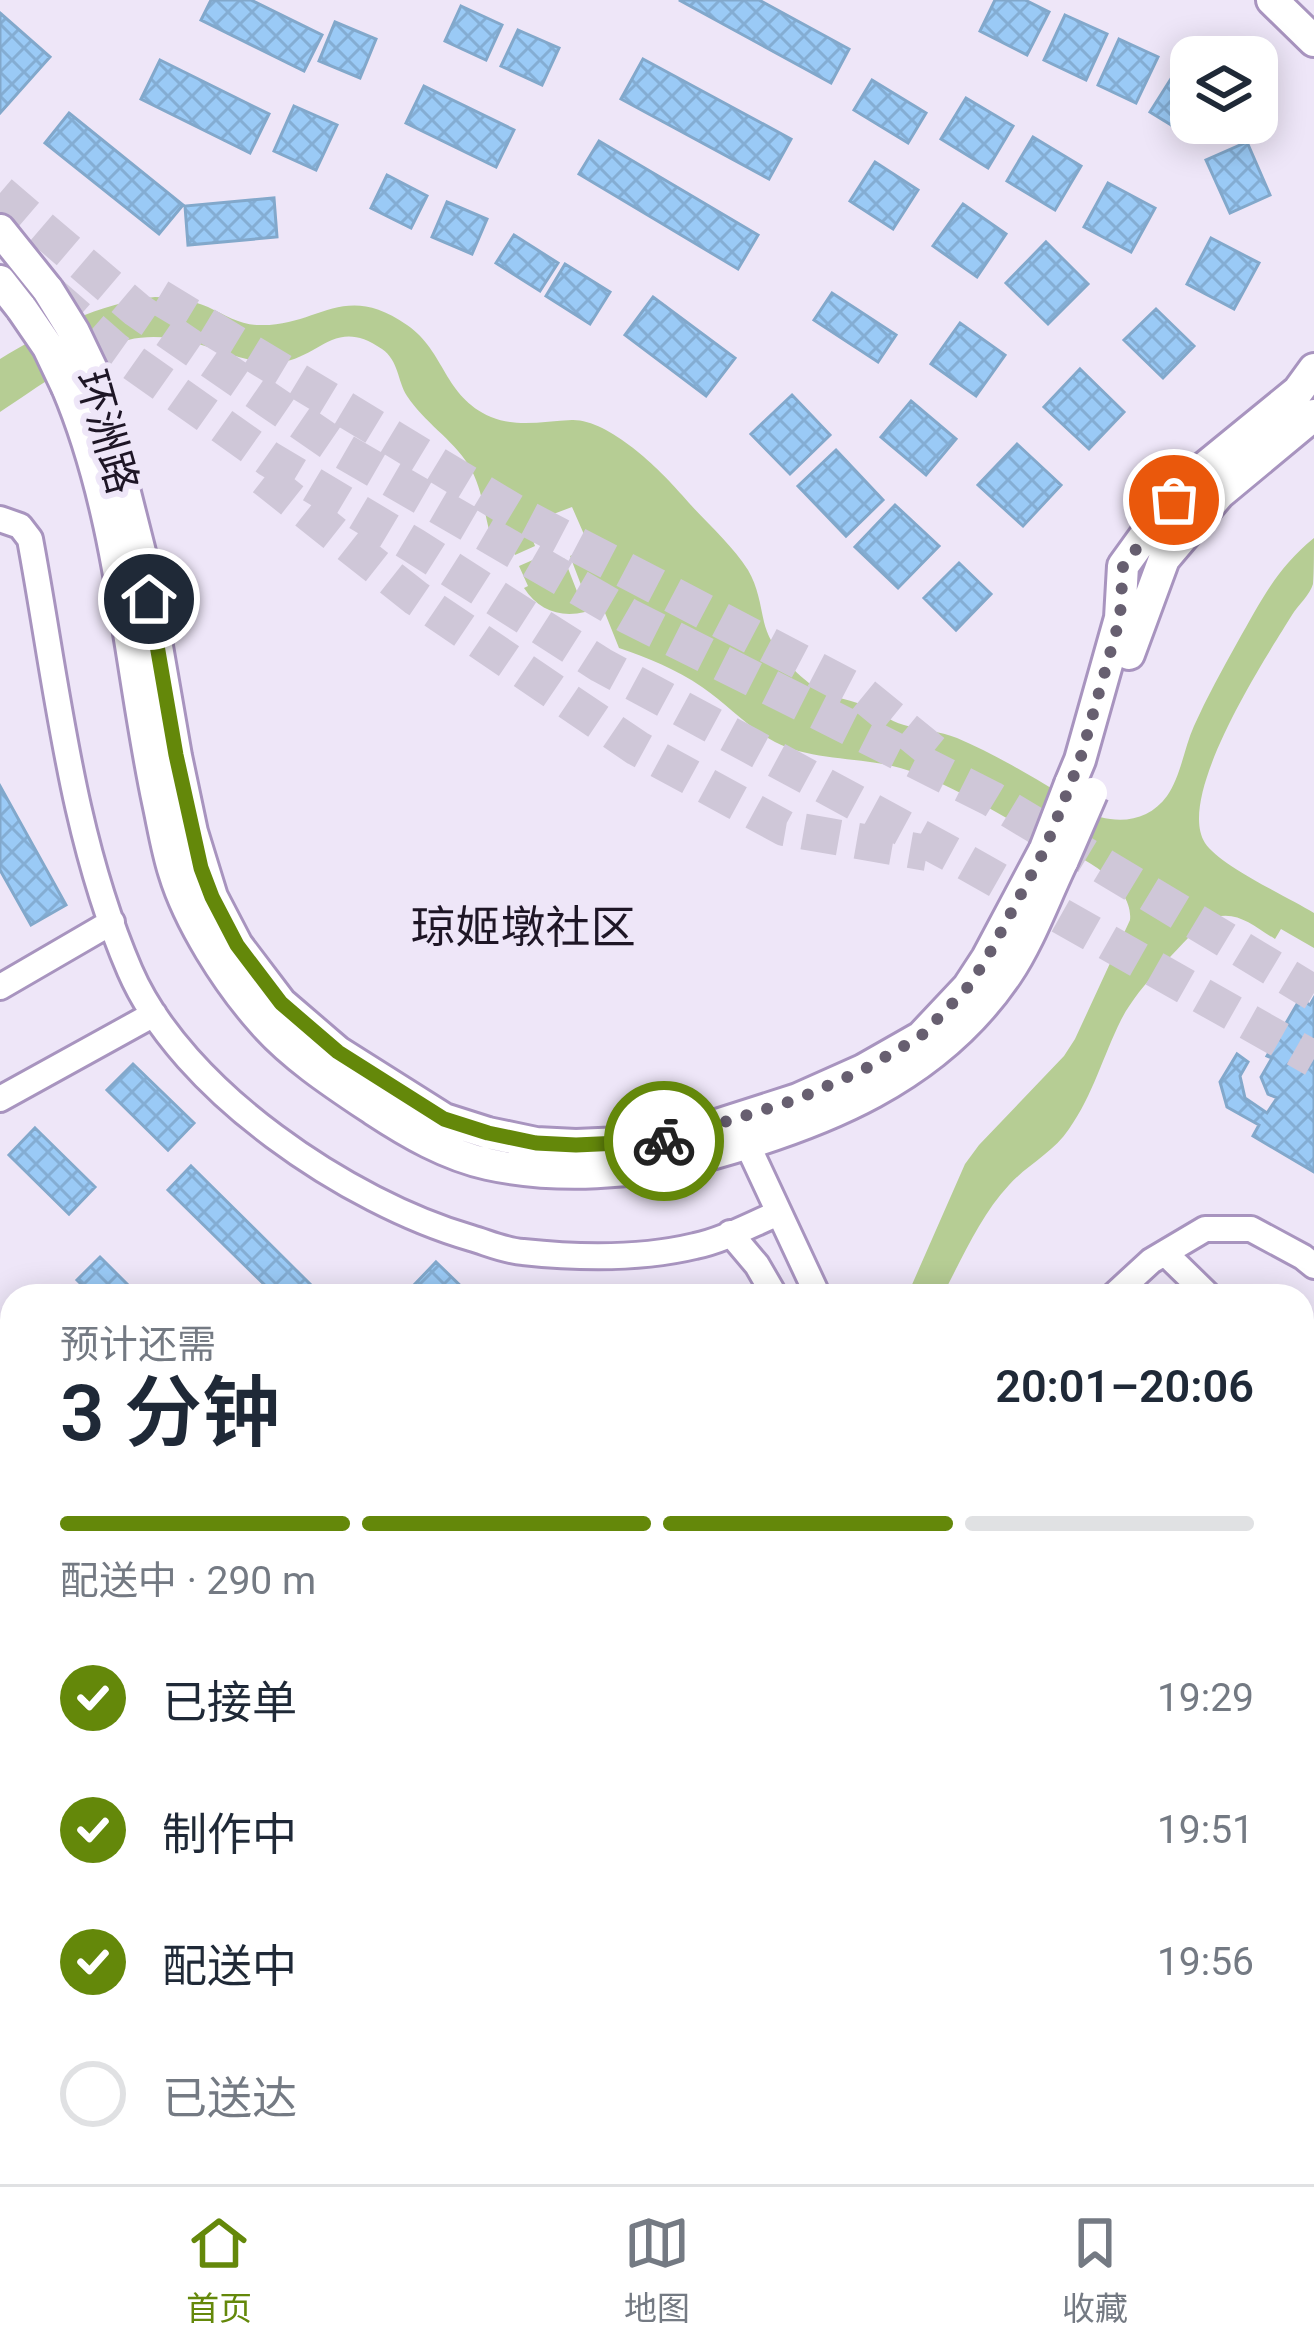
<!DOCTYPE html>
<html lang="zh">
<head>
<meta charset="utf-8">
<style>
  :root { --surface:#fff; --page:#f6f6f7; --text:#1f2937; --muted:#747a83; --line:#e0e1e3; --accent:#64880a }
  body { margin:0; font-family:Roboto,"Noto Sans SC",sans-serif; background:var(--page); color:var(--text); height:100vh; display:flex; flex-direction:column; font-size:45px; white-space:nowrap }
  * { box-sizing:border-box; margin:0 }
  p { font-size:39px; color:var(--muted) }
  .icon { flex:none; width:66px; height:66px; fill:none; stroke:currentColor; stroke-width:2; stroke-linecap:round; stroke-linejoin:round }
  .map { position:relative; flex:1; overflow:hidden }
  .drawer { position:absolute; left:0px; top:1284px; width:1314px; height:900px; display:flex; flex-direction:column; background:var(--surface); border-radius:36px 36px 0 0; box-shadow:0 6px 30px #0003 }
  .drawer>* { flex:none }
  .controls { position:absolute; left:1170px; top:36px; display:grid; gap:24px }
  .controls a { display:grid; place-items:center; width:108px; height:108px; border-radius:24px; background:var(--surface); box-shadow:0 6px 30px #0003; font-size:60px }
  .pin { position:absolute; display:grid; place-items:center; width:102px; height:102px; color:#fff; margin:-51px; border:6px solid #fff; border-radius:50%; box-shadow:0 3px 12px #0007 }
  .courier { position:absolute; display:grid; place-items:center; width:120px; height:120px; margin:-60px; border:9px solid #64880a; border-radius:50%; background:#fff; color:#222; box-shadow:0 3px 15px #0007 }
  .headline em { font-style:normal; font-weight:600 }
  .headline div { display:flex; flex-direction:column-reverse }
  .headline { display:flex; align-items:center; justify-content:space-between; height:204px; padding:0 60px }
  h1 { font-size:78px; font-weight:600; line-height:90px }
  .bar { display:grid; grid-template-columns:repeat(4,1fr); gap:18px 12px; align-content:center; height:144px; padding:0 60px }
  .bar i { height:15px; border-radius:9px; background:var(--line) }
  .bar .current { background:var(--accent) }
  .bar p { grid-column:span 4 }
  ol { padding:0 60px; list-style:none }
  li { display:flex; align-items:center; gap:36px; height:132px }
  li p { margin-inline-start:auto }
  li .icon { padding:12px; border-radius:50%; background:var(--accent); color:#fff; stroke-width:4 }
  li:last-child { color:var(--muted) }
  li i { width:66px; height:66px; border:6px solid var(--line); border-radius:50% }
  .dock { display:flex; justify-content:space-around; align-items:center; height:168px; border-top:3px solid var(--line); background:var(--surface); font-size:33px; color:var(--muted) }
  .dock a { display:grid; justify-items:center; gap:6px }
  .dock .current { color:var(--accent) }
  .map>svg:first-child { display:block }
  .water { fill:#b6cd94 }
  .building { fill:url(#building-cross-hatch); stroke:#82a8cb; stroke-width:3 }
  .lines { fill:none; stroke-linecap:round; stroke-linejoin:round }
  .primary-tunnel { stroke:#cfc7d8; stroke-width:36; stroke-dasharray:36 18; stroke-linecap:butt }
  .minor-casing { stroke:#a894bf; stroke-width:30 }
  .tertiary-casing { stroke:#a894bf; stroke-width:36 }
  .minor { stroke:#fff; stroke-width:24 }
  .tertiary { stroke:#fff; stroke-width:30 }
  .tertiary-bridge-casing { stroke:#a894bf; stroke-width:36; stroke-linecap:butt }
  .tertiary-bridge { stroke:#fff; stroke-width:30 }
  .done { stroke:#675f70; stroke-width:12; stroke-dasharray:0 21.6 }
  .route { stroke:#64880a; stroke-width:15 }
  .labels { text-anchor:middle; dominant-baseline:central; stroke-width:12; stroke-linejoin:round; paint-order:stroke }
  .street-label { font-size:42px; fill:#1e1626; stroke:#eee6f8 }
  .neighbourhood-label { font-size:45px; fill:#1e1626; stroke:#eee6f8 }
</style>
</head>
<body>
<div class="map">
<svg width="1314" height="2184" viewBox="0 0 1314 2184">
  <defs>
    <pattern id="building-cross-hatch" width="8" height="8" patternUnits="userSpaceOnUse" patternTransform="scale(3)"><rect width="8" height="8" fill="#9acaf6"/><path d="M0 0l8 8M0 8l8-8" fill="none" stroke="#84add3"/></pattern>
  </defs>
  <rect width="100%" height="100%" fill="#eee6f8"/>
  <path class="water" d="M155,297C174,297 191,300 208,307C225,315 240,325 259,325C318,327 343,280 407,325C446,352 443,396 491,417C518,428 544,421 572,420C608,419 660,469 682,495C703,520 731,543 748,570C758,587 760,604 764,622C770,648 792,670 813,686C828,698 846,698 863,705C877,710 889,721 904,725C921,730 940,731 957,738C1007,759 1054,791 1100,817C1126,824 1151,818 1167,796C1181,776 1184,748 1194,726C1207,697 1222,670 1237,643C1261,601 1276,569 1314,538C1314,551 1314,572 1313,584C1310,595 1298,605 1292,615C1266,657 1175,796 1205,843C1220,866 1288,897 1314,913V948L1281,929L1275,939C1249,923 1234,907 1204,921C1178,950 1139,985 1121,1020C1103,1056 1093,1095 1069,1129C1053,1153 1028,1164 1009,1185C980,1216 962,1259 942,1296H907L965,1164L979,1145L1064,1056L1075,1039L1130,920C1132,902 1118,885 1105,874C1086,858 1062,849 1041,837C998,814 956,787 910,771C867,756 813,762 775,742C748,728 727,704 702,687C676,669 648,658 619,648L603,608L591,611L570,556L590,548L572,507L527,524L535,546L515,555L510,545L496,551C484,523 485,491 468,464C452,439 424,422 407,396C397,380 399,361 382,349C335,316 320,358 280,362C248,365 221,349 191,342C170,337 149,335 128,340C88,350 35,389 0,412V359C48,330 99,303 155,297Z
    M542,556L546,565L564,558L585,612C560,618 538,610 524,588L528,586L519,566Z
    M0,1731L12,1756V2172H374L384,2184H0Z"/>
  <path class="building" d="M211,0H251L322,35L304,71L201,20Z
    M679,0H759L849,49L831,83Z
    M995,0H1025L1049,12L1027,55L980,31Z
    M461,6L502,25L486,60L445,41Z
    M0,13L50,57L0,113Z
    M1065,15L1107,34L1086,80L1044,60Z
    M335,22L376,39L360,78L319,61Z
    M518,30L559,48L542,85L501,66Z
    M1119,39L1158,57L1136,103L1098,85Z
    M643,59L791,139L769,179L621,99Z
    M160,60L269,114L250,153L141,99Z
    M1179,66L1191,74V123H1197L1189,136L1150,112Z
    M872,80L926,113L908,143L854,110Z
    M424,86L514,130L496,167L406,123Z
    M966,98L1013,126L988,168L941,139Z
    M294,106L337,125L316,170L274,151Z
    M69,113L183,205L159,234L45,143Z
    M1033,137L1081,166L1055,210L1007,181Z
    M599,141L758,235L738,269L579,174Z
    M1247,142L1270,195L1230,213L1206,160Z
    M875,162L918,190L893,229L850,201Z
    M387,175L427,196L411,228L371,208Z
    M1108,183L1155,208L1131,252L1084,227Z
    M274,198L277,237L188,245L185,206Z
    M447,202L487,219L472,254L432,237Z
    M963,204L1006,234L977,277L933,246Z
    M514,235L558,263L540,291L496,263Z
    M1211,238L1259,263L1234,309L1187,284Z
    M1046,242L1088,284L1048,324L1006,283Z
    M565,264L610,292L590,324L546,296Z
    M832,293L896,335L878,362L814,320Z
    M653,297L735,358L706,396L625,335Z
    M1156,309L1194,346L1163,378L1124,340Z
    M960,323L1005,355L976,396L931,364Z
    M1080,369L1124,412L1089,449L1044,407Z
    M792,395L830,435L790,474L751,434Z
    M911,401L956,439L926,475L881,437Z
    M1017,444L1061,485L1023,526L978,485Z
    M836,450L883,500L846,536L798,486Z
    M895,505L939,546L898,588L855,547Z
    M959,563L991,594L956,630L924,598Z
    M0,786L66,905L31,925L0,870Z
    M1314,998V1172L1253,1136L1259,1125L1227,1107L1220,1082L1237,1054L1248,1062L1240,1076L1245,1098L1267,1113L1277,1098L1268,1094L1261,1077L1272,1058L1267,1056L1300,999L1310,1005Z
    M133,1064L194,1123L168,1150L107,1090Z
    M35,1128L95,1187L69,1214L9,1155Z
    M191,1166L310,1284L298,1296H276L168,1190Z
    M100,1257L139,1296H93L77,1280Z
    M436,1262L471,1296H425L414,1285Z
    M0,1337L12,1349V1395L0,1383Z
    M1302,1354L1314,1366V1411L1302,1399Z
    M1302,1688L1314,1699V1752L1302,1740Z
    M609,2172H671L683,2184H622Z
    M866,2172H931L943,2184H878Z"/>
  <g class="lines">
    <path class="primary-tunnel" d="M0,193L137,310L343,451L628,616L992,799L1314,993
      M51,294L115,350L269,459L413,545L601,665L960,859L1314,1059
      M159,297L518,514L862,694L933,752
      M264,478L416,598L637,748L784,828L927,853"/>
    <g class="minor-casing">
      <path id="minor" d="M0,519L20,526L30,539C57,684 71,835 130,971C182,1091 349,1203 471,1238C488,1243 506,1251 523,1252C579,1258 641,1259 695,1246C724,1240 752,1224 779,1213
        M0,987L112,922
        M0,1099L154,1014
        M741,1131L818,1296
        M730,1233L757,1265L775,1296
        M1165,1253L1209,1296
        M1113,1296L1151,1261L1205,1229H1251L1303,1257L1314,1266
        M1302,1407L1314,1419
        M0,1455L12,1466
        M1302,1504L1314,1516
        M1302,1604L1314,1592
        M1302,1764L1314,1777
        M1302,1837L1314,1824
        M563,2172L576,2184
        M708,2172L720,2184
        M735,2184L747,2172
        M1018,2184L1033,2172"/>
    </g>
    <g class="tertiary-casing">
      <path id="tertiary" d="M1272,0L1314,41
        M0,230L48,290
        M0,281L22,309
        M96,378L142,560L176,756L192,832L212,897L237,945L281,1003L338,1052L444,1119L488,1133L536,1143L576,1145L667,1141L798,1099L863,1070L921,1037L968,987L987,958L1045,849
        M67,387C122,517 129,665 158,802C163,825 167,850 174,872C189,922 227,981 261,1020C292,1056 335,1084 374,1110C409,1133 447,1155 488,1164C556,1179 637,1174 704,1156C822,1124 936,1079 1007,974C1030,940 1045,897 1063,860
        M1129,654L1164,559L1219,494L1314,415
        M1070,784L1080,760L1120,618L1123,566L1154,523L1194,476L1298,391L1314,369"/>
    </g>
    <use href="#minor" class="minor"/>
    <use href="#tertiary" class="tertiary"/>
    <g class="tertiary-bridge-casing">
      <path id="tertiary-bridge" d="M48,290L74,332L96,378
        M22,309L48,347L67,387
        M1045,849L1070,784
        M1063,860L1092,793"/>
    </g>
    <use href="#tertiary-bridge" class="tertiary-bridge"/>
  </g>
  <g class="lines">
    <path class="done" d="M664,1141L798,1099L863,1070L921,1036L968,987L987,958L1045,849L1080,760L1120,618L1123,566L1174,500"/>
    <path class="route" d="M149,599L176,755L201,868L212,897L237,945L281,1003L338,1052L444,1119L488,1133L536,1143L576,1145L664,1141"/>
  </g>
  <g class="labels">
    <g class="street-label">
      <text transform="translate(107 432) rotate(74)">环洲路</text>
    </g>
    <g class="neighbourhood-label">
      <text x="523" y="927">琼姬墩社区</text>
    </g>
  </g>
</svg>
<div class="controls">
<a><svg class="icon" aria-label="layers" viewBox="0 0 24 24"><path d="M12 4l9 5-9 5-9-5zM3 14l9 5 9-5"/></svg></a>
</div>
<div class="pin" style="left:1174px;top:500px;background:#ea580c"><svg class="icon" aria-label="bag" viewBox="0 0 24 24"><path d="M5 8h14l-1 12H6zM9 8a3 3 0 0 1 6 0"/></svg></div>
<div class="pin" style="left:149px;top:599px;background:#1f2937"><svg class="icon" aria-label="home" viewBox="0 0 24 24"><path d="M3 11l9-7 9 7M6 9v11h12V9"/></svg></div>
<div class="courier" style="left:664px;top:1141px"><svg class="icon" aria-label="bike" viewBox="0 0 24 24"><circle cx="6" cy="16" r="4"/><circle cx="18" cy="16" r="4"/><path d="M6 16l4-8h5l3 8M10 8l3 8H6M13 5h3"/></svg></div>
<section class="drawer">
<div class="headline"><div><h1>3 分钟</h1><p>预计还需</p></div><em>20:01–20:06</em></div>
<div class="bar"><i class="current"></i><i class="current"></i><i class="current"></i><i></i><p>配送中 · 290 m</p></div>
<ol>
<li><svg class="icon" aria-label="check" viewBox="0 0 24 24"><path d="M5 12l5 5 9-10"/></svg>已接单<p>19:29</p></li>
<li><svg class="icon" aria-label="check" viewBox="0 0 24 24"><path d="M5 12l5 5 9-10"/></svg>制作中<p>19:51</p></li>
<li><svg class="icon" aria-label="check" viewBox="0 0 24 24"><path d="M5 12l5 5 9-10"/></svg>配送中<p>19:56</p></li>
<li><i></i>已送达</li>
</ol>
</section>
</div>
<nav class="dock">
<a class="current"><svg class="icon" aria-label="home" viewBox="0 0 24 24"><path d="M3 11l9-7 9 7M6 9v11h12V9"/></svg>首页</a>
<a><svg class="icon" aria-label="map" viewBox="0 0 24 24"><path d="M3 6l6-2 6 2 6-2v14l-6 2-6-2-6 2zM9 4v14M15 6v14"/></svg>地图</a>
<a><svg class="icon" aria-label="saved" viewBox="0 0 24 24"><path d="M7 4h10v16l-5-4-5 4z"/></svg>收藏</a>
</nav>
</body>
</html>
